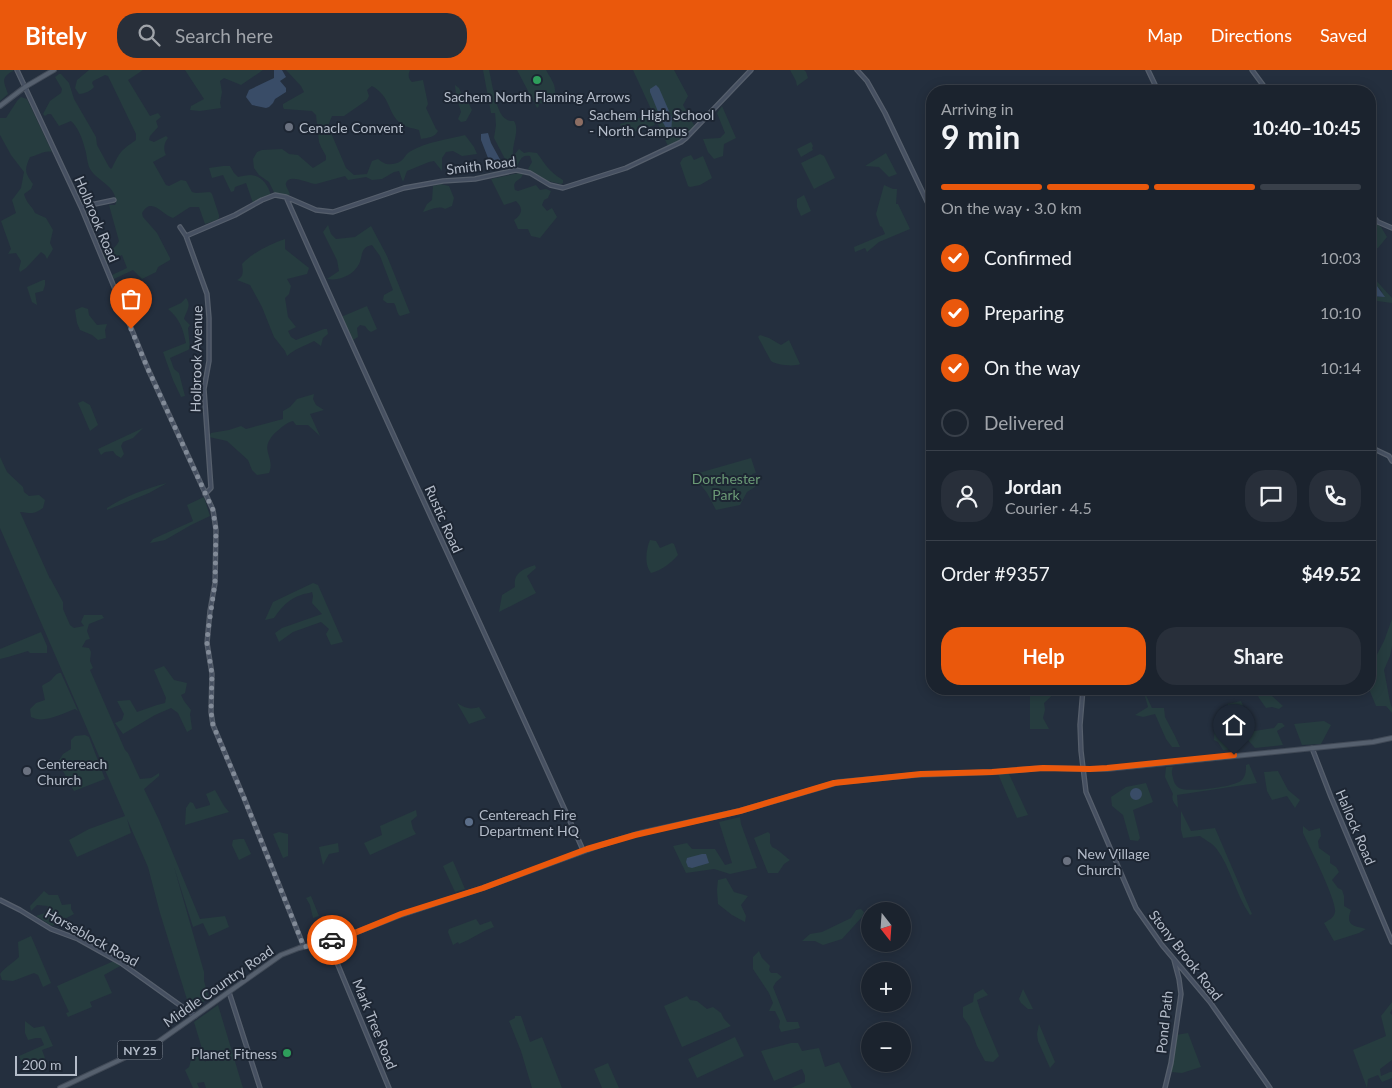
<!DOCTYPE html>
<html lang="en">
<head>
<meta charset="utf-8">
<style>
  :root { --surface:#1b232e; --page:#282f3a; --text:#f1f3f6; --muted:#a0a4aa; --line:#39404a; --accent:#ea580c }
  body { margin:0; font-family:Lato,sans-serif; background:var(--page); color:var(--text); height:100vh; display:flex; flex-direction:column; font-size:19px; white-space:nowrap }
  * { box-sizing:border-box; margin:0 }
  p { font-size:16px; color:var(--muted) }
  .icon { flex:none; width:28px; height:28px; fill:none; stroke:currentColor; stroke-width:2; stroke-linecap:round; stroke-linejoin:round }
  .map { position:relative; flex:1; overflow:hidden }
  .details { position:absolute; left:926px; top:15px; width:450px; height:610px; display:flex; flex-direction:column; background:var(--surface); border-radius:20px; box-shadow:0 2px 12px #0003,0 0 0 1px var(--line) }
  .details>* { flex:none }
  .needle { width:32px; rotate:163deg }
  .tools { position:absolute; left:861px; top:832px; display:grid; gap:10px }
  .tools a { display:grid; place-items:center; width:50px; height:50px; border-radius:50%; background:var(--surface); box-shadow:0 2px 12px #0003,0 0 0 1px var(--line); font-size:25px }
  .scale { position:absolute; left:15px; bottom:12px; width:62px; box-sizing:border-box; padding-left:5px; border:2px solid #b4bcc9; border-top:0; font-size:14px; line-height:18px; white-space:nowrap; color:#b4bcc9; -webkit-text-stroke:4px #1d2633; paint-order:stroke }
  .pin { position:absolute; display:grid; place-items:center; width:42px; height:42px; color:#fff; margin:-51px -21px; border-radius:50% 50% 50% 0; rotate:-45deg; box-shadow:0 0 5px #0007 }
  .pin .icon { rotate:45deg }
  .courier { position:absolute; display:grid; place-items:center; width:50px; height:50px; margin:-25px; border:4px solid #ea580c; border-radius:50%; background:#fff; color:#222; box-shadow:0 1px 6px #0007 }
  .head em { font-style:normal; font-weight:700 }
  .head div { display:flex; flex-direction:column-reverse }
  .head { display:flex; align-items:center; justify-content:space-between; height:85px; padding:0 15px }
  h1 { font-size:32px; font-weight:700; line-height:38px }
  .bar { display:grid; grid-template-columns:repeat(4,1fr); gap:8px 5px; align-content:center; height:60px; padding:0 15px }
  .bar i { height:6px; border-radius:4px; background:var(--line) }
  .bar .on { background:var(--accent) }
  .bar p { grid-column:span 4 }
  .line { display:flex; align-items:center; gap:12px; padding:0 15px; border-top:1px solid var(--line) }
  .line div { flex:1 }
  .round { display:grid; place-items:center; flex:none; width:52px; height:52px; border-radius:20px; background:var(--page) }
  ol { padding:0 15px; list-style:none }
  li { display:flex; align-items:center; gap:15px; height:55px }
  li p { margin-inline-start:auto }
  li .icon { padding:5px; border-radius:50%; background:var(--accent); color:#fff; stroke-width:4 }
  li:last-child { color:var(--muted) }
  li i { width:28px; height:28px; border:2px solid var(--line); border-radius:50% }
  .primary-button { display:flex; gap:10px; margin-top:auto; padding:10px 15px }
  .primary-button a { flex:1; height:58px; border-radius:20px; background:var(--accent); color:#fff; font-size:20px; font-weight:700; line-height:58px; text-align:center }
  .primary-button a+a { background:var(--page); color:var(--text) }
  header { display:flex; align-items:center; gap:30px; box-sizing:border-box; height:70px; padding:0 25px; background:var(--accent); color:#fff }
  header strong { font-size:24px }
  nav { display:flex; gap:28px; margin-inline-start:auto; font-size:18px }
  .search { width:350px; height:45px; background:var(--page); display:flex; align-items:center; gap:12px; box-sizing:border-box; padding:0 18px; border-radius:20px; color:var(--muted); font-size:19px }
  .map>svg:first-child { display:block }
  .green { fill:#263c3f }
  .water { fill:#394c67 }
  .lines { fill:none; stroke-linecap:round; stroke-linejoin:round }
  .secondary-casing { stroke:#565f6c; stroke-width:5.5 }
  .primary-casing { stroke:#414a57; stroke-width:6 }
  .secondary { stroke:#465061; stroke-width:3 }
  .primary { stroke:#56606e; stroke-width:4 }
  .done { stroke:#828b98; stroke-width:5; stroke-dasharray:0 9 }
  .route { stroke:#ea580c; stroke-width:6 }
  .leisure-dot { fill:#2e9e5b; stroke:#1d2633; stroke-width:2 }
  .education-dot { fill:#8d6e63; stroke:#1d2633; stroke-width:2 }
  .worship-dot { fill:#6b7280; stroke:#1d2633; stroke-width:2 }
  .service-dot { fill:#5c6f8a; stroke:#1d2633; stroke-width:2 }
  .labels { text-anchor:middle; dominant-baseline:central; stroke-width:4; stroke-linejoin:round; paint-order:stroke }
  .shield { fill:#1d2633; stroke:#878f9c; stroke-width:1 }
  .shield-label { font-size:12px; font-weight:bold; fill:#b4bcc9 }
  .poi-label { font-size:14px; fill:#b4bcc9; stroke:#1d2633; text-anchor:start }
  .street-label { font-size:14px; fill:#b4bcc9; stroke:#1d2633 }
  .park-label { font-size:14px; fill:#6b9a76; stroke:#1d2633 }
</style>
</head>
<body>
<header>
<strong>Bitely</strong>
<div class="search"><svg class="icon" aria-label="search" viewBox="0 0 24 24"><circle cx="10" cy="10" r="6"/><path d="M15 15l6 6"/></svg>Search here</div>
<nav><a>Map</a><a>Directions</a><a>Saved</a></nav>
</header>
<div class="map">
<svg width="1392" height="1018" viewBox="0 0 1392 1018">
  <rect width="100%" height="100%" fill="#242f3e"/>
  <path class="green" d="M0,0H13V1C0,8 4,12 8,24L0,31Z
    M89,0H143L128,10L150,46L158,43L161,47L156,51L158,57L150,66L149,70L154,72L166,66L168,68C164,73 163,79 166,85L153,92L166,115L169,116L181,110L186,111L192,122L196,123L210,122L212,124L219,145V148L217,150L205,154L199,137H190L173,148C162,145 152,126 142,143L143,147L157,163L170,188V190L158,197L156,202L142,209L133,200L114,209L112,205L127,198L122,185L106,192L102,183C110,181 115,179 119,171L109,135H115L116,133C116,115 98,112 90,99C87,93 87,85 85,79C83,70 78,57 71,51L59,56L51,44H48L45,46L43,44L50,31L61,23L62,19L55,7L59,4H61L69,13L74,29L96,67L97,75L109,97L111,99L112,98C120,82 120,81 136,70V64L108,6L105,5L93,11L92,13L94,17C91,21 84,24 79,24L75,18L77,10Z
    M185,0H263L241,15L224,8L220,11L222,22L220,33L221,38L200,41L190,40L191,36L204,29Z
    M286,0H410C408,5 408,8 412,12L423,10L428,34L426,38L436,59L438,61C435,67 428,68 421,69L419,60C412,58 404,57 399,52C387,41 391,27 372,16L367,20L369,26L367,30L344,46H332L328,56L346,98L354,105L367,104L372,91L378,89C383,93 386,95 392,94C405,93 403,85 411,81C426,72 449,69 465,65L474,77L477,84L462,86L453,81L446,82L442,88V101L434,91L429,92L407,101L403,112L399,101L394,102L382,109L372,110L366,107L348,110L345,106L316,114C309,114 289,103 286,113C285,116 289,121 290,124L287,126L275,124L269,112L259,105L254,98L253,89L257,82L262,80L282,79L289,84L298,85L313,98L326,90V86L321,77L319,72L316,45L312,41L284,39L283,37V34L304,22L301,16Z
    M483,0H489C492,12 496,44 506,49C508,51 512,51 514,51C520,61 512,73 513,85H514L519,79L524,83L529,82L537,83C546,95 549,102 563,110V113L561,114L548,111L528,99L532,92L530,86C520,84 520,92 516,98H508L505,89L494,68L496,55L495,43H491Z
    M517,0H546C549,6 555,13 555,20C557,31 547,35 538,33L539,36L537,38Z
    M633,0H674L688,26L683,35L695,57L684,68L668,76Z
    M790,0H804L806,2L808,8L797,16L796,11Z
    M455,15L459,18L465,32L469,34L472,40L466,51L461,52L458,49L461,42L456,25Z
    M21,27L27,29L52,82C44,80 37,86 30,87C24,100 25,103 33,114L31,119L24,124C27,135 31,134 35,143L46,148L53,160L50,173L53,179L47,189L45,185L41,182L26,198L20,202L19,199L21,191L16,183L8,184L11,179L1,151L16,143L12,130L21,118L24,102L11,85L0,65V48H6L17,31Z
    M722,36L736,68L724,74L723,86L714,89L708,82L703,69L720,68L725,63L717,43Z
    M652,44L655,55L624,65L620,54Z
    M811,72L813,76L812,78L813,80L801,87L797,79Z
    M886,83L897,104L889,107L879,97L865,96Z
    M820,84L824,86L835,108L814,119L801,93Z
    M691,85L694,90L703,86L712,108L700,115L690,117L688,116L680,93L683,88Z
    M223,96H230L234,103L238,107C242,106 247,105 251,105C262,106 268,115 271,125L253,133L246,113L235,117L234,121L231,122L223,105L212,108L209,98Z
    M519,103L523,104L521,108C515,112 513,113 515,120L518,121L536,115L540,120L546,119L551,121L548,128L544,130L542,135L547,141L552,138L557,147L540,168L531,166L528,159H518L514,150C522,144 524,139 516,131L504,135L491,109Z
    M441,114L449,116L454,128L452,136L445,139C439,135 430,140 423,142L427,134L432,130L433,116Z
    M884,115L893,119H897L896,134H898L910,159L879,172L867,182L865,178L855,182L854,177L885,164L882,157L880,156L876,144Z
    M804,125L811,141L801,146L797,137V129Z
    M1370,147L1381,157L1387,167L1378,178H1370Z
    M328,155L331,164L336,169L355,167L371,156L387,186L410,243L400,246C396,242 397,237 394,233H387L383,230L384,225L393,220L380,186L372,175C360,177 363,186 359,194C353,206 338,211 327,209L339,201L337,190L323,162Z
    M285,169V179L309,198L307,204L287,209L291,216L289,224L285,228L288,247L296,257L288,261L291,267L296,270L324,259H327L328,264L323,268L321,276L314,271C303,277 296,278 287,286L285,281L274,267L262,237L250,215L237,210C244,207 243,201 242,194C253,182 271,174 285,169Z
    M1370,206H1372L1392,228V233L1370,230V225L1371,226L1384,227L1381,220L1370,210Z
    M43,210H45V215L43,221L35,223L37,235L32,232L27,217Z
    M186,228C192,236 186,241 184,249L190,255L188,258L190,278L188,280L170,288L174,299L179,303L185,326L181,327L173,310L163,282L186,273C183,259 180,249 168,239L181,233Z
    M367,236L377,259L371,262L368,260L365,256L360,255L357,258L358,267L353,270L341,247Z
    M82,237L88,239L89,245L97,255L107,254L105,260L106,268L98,270L92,265L80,260L77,253L75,240Z
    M760,265L769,268L781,275L789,270L800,294C794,297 776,295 771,291L758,267Z
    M314,324L313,329L316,335L324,340L310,344L320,366L308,355H296L293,351C286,353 282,357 276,362C257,380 276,386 269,403L257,405L252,400L248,390L227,371L209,367L211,363L229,360L241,356L246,359L283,349V341L290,337L297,329Z
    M83,331L90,335L98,355L90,361L78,333Z
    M143,358L133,368L123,372L121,376L124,384L121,388L116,385L113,381L105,382L101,385L98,379Z
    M0,387L7,402L23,417L24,422L29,426L39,425L45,430L43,438C33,445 32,443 20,442L50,509V508L63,532V539L70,555L74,558L84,556L81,552L84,545H102L104,548L89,554L87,561L90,569L86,570L82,577L89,578L91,582L90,591L93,598L90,600L125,680L128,683L140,709L151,708L159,703V706L144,719L159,750L200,849L225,846L229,857L209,866L203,853L193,857L174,797L204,902V911L209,929L197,935L189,936L160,843L148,797L127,749L131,763L77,787L69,770L89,759L125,746L0,458Z
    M751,388L756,403L752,404L756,414L755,417L747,422L740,435L716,440L707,423L700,414L701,413L695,404Z
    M167,413L149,423L107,440V438C125,426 145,419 167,413Z
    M204,427L210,446L191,455L165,470L150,473L153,469L193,451L187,435Z
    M650,470L656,471L660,478L672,473L674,474L678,485C670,494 662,500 651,503C644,495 646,479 650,470Z
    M535,495L536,498L527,506L536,523L499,542L502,525L515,517C513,502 524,499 535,495Z
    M313,513L318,515L343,572L331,575L326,564L329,559L321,552L293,562L279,572L275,563L282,558L322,544L312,533L313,526L312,522C308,524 305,523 301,525C288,529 281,538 274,548L265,550L273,532Z
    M1392,549V576L1390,586L1384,600L1390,632L1392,638V643L1386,636H1376L1369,619L1373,608L1370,598L1384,571Z
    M41,562L47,576V583H30L28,581L8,587L0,589V579Z
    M164,596L174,610L187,613L185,623L181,625L184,631L191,640L190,644L192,659L187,662L178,643L171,638L155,645L123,664L115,653L122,650L124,644L117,631L130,630L137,642L157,635L165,633L166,628L154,600Z
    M59,603H61L78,641L75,639C61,644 44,654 31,647L30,639L36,633L45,630L42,616C45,613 47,613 50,611C53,609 54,605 59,603Z
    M1030,619H1059L1044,633L1045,640L1043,648L1049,659H1030Z
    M1143,619L1152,638H1164L1165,647L1175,666L1180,677H1172L1166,669L1155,644L1143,647L1135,645L1148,637Z
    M1255,619H1268L1272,626L1283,636L1279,639L1272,637L1266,638L1259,628Z
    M1241,631L1243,636C1230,647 1235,645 1233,659L1248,662L1274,658L1278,653H1282L1285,656L1277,661L1283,675L1255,678L1248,670L1242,671V675L1240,673L1236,672L1240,679L1223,680L1218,672L1214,670L1215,653L1218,663L1221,666H1228C1234,652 1227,647 1228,634Z
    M457,633C465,638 470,640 479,637L486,648L469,654Z
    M1324,651L1331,655L1321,674L1302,675L1294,654Z
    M85,665L89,667L105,709L74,721L58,692L63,684L71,679V670L75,666Z
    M1249,694L1257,713L1177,725L1178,738C1174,733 1171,730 1173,724L1165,707L1166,697H1173C1171,702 1172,704 1173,708C1174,713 1176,716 1179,718C1188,723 1235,717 1242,710C1246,705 1246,701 1246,695Z
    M1278,701L1288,720L1300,730L1295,738L1287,726L1272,730L1267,721L1264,702Z
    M998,704H1009L1028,745L1017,748Z
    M1146,713L1153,732L1133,740L1140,768L1138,771L1130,770L1123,745L1112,736L1111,727L1126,717Z
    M215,720L224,736L229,742L185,755L186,738L190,732L193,733L196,739L210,735V734L206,724Z
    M416,740L417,746L411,751L413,759L416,764L370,785L364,773L382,765L380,756Z
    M1181,741L1191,761L1215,758L1252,844L1250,845C1236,825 1231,798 1216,778C1212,773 1205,770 1200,766L1183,768L1181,760Z
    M740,747L741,754L757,798L730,804L714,799L686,803L673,776L687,773L692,779H715L725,795L732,793L719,752Z
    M1303,756L1309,761L1320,758L1321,766L1318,771L1319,778L1330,786V793L1336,797L1339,802L1332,810L1338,818L1342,820L1344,826V836L1351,840C1345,855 1353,856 1366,859L1359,863L1334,871L1324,853C1329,850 1334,848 1335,842C1337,831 1309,776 1303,763Z
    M279,762L288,764V786L283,788L273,764Z
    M768,762L770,764V773L772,777C779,780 783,785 790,790L784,794L778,803H768L754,768Z
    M239,769H244L251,784L239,790L232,775L233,770Z
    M338,773L339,782L329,784L323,795L319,777Z
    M453,791L465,819L455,822L443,796Z
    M726,808L734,822L748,826L741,835L746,846L745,852L732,845L718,834L717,820L718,810Z
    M44,821L49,825H58L62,835L71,834V839L74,844L52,856L36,846L45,843L48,836L37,835L31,841L30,836Z
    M311,826L319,846L313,848L310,835L306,828Z
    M861,839L864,842L862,847L842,869L823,875L815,871H802L810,864L822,862L851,848L856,840Z
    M476,849L480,855L491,851L494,857C480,862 472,869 459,874L458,872L453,875L448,862L449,859Z
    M31,866L51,913L43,917L38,905L34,903L13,911L2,910L0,904C4,898 13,893 19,887L18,872Z
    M759,881L762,888L770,896L769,900L771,903H777L782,907L776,912L773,917L787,952H798L800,958L781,962L779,957L780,951L775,941H769L773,933L769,923L753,899V887Z
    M116,890L122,895L104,905L112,923L90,932L92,937L68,947L66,943L69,942L57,916Z
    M983,919L988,925L977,930L981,943L999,986L993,992L985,991L977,976L970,957L963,947V937L973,932L974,924Z
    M1023,919L1033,939H1028L1021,933L1019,929Z
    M687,926L690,930L697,931L707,939L713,937L721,943L724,949L731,956L682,977L664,936Z
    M1392,932V939L1390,943L1392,945V990L1380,999L1381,1006L1390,1002H1392V1008L1382,1012L1378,1005L1368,1009L1367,1018L1353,980L1386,966L1381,946Z
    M218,935L243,1018H206L204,1012L197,1013L199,1018H193L185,1000L189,997L191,990L198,986L206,992L194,952Z
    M515,946H521L530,972L542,967L562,1018H532L521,981L509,951L515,948Z
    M25,951L34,958L44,956L53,976L42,980L45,988L44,999L37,995L25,1001L19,986L44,975L41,968H36L28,970L25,963Z
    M1039,954L1055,992L1050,998L1038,971L1037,964Z
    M1188,963L1201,997L1182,1003L1171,1002L1176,965Z
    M735,967L744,986L697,1008L688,989Z
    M791,973H798L802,981L819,978L825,997L839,992L852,1018H791L805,1012V1006L802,999L774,1011L761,981Z
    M608,993L619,1018H602L594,999Z"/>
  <path class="water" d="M274,0H282L286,7L280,11L286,18V22L275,29L273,33L269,37L266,38L252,35L246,27L249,20L274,8Z
    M656,15L659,18L672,48L671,67L661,49L650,22V19Z
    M488,63L491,73L502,93L497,96L496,94H493L490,93L481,70V64Z
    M1370,210L1377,216L1385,227L1371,226Z
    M1130 724a6 6 0 1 1 12 0a6 6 0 1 1-12 0Z
    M702,784H706L709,793L692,798L688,797L686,792L687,788Z"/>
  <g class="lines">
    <g class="secondary-casing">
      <path id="secondary" d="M17,0L81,137L148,299L213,440L216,460L215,513L210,541L207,573L212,604L211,642L213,655L244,728L304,877
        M857,0L867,11L885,43L932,142
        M1148,0L1158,21
        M1252,0L1263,15L1270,21
        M286,127C383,346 485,562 583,780
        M81,137L114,130
        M1370,143L1378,152L1392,158
        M180,157L186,166L207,224L209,248V291L204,319L211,418L205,424
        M186,166L235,145L262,130L275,125L286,127L316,140L333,142L404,118L443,111L475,109L516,100L530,103L550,115L563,118L626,98L681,72L686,68L751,0
        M1370,377L1389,386L1392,391
        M1083,619L1080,655L1081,681L1086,722L1136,838L1162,875L1210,932L1270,1018
        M1312,678L1331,727L1392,872
        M0,830L20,840L51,859L78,869L121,893L195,946
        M328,871L389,1018
        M229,922L260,1018
        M1165,1018L1171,993L1181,924L1179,909L1174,890"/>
    </g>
    <g class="primary-casing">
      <path id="primary" d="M0,36L25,17L54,0
        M60,1018L158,972L281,885L299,878L352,864L398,846L483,818L601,775L640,763L740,741L839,712L915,705L996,702L1043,698L1090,699H1107L1373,672L1392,668"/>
    </g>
    <use href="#secondary" class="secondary"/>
    <use href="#primary" class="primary"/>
  </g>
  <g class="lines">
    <path class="done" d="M131,259L148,299L213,440L216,460L215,513L208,561L207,573L212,604L211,642L213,655L244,728L304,877L332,870"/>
    <path class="route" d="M332,870L352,864L401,844L483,818L587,779L635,765L740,741L834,713L921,704L992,702L1043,698L1090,699L1107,698L1234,685"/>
  </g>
  <g class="leisure-dot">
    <circle cx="537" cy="10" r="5"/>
    <circle cx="287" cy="983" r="5"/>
  </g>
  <circle class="education-dot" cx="579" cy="52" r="5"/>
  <g class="worship-dot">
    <circle cx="289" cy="57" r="5"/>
    <circle cx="27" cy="701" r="5"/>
    <circle cx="1067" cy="791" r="5"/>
  </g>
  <circle class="service-dot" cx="469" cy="752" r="5"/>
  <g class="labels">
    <rect class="shield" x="117.5" y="970.5" width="45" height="19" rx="4"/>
    <g class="shield-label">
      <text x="140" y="980">NY 25</text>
    </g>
    <g class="poi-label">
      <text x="537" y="26" text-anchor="middle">Sachem North Flaming Arrows</text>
      <text x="589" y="44">Sachem High School<tspan x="589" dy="16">- North Campus</tspan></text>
      <text x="299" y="57">Cenacle Convent</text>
      <text x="37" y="693">Centereach<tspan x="37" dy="16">Church</tspan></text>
      <text x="479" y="744">Centereach Fire<tspan x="479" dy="16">Department HQ</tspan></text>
      <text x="1077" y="783">New Village<tspan x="1077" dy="16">Church</tspan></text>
      <text x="277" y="983" text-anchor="end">Planet Fitness</text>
    </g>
    <g class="street-label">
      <text transform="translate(481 95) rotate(-7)">Smith Road</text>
      <text transform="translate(97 149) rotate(67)">Holbrook Road</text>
      <text transform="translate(196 289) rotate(-89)">Holbrook Avenue</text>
      <text transform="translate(444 449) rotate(66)">Rustic Road</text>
      <text transform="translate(1356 757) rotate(67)">Hallock Road</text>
      <text transform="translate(92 867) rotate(29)">Horseblock Road</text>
      <text transform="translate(1186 885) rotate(52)">Stony Brook Road</text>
      <text transform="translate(218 916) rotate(-35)">Middle Country Road</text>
      <text transform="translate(1164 952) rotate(-84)">Pond Path</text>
      <text transform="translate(375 954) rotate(68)">Mark Tree Road</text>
    </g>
    <g class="park-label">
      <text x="726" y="408">Dorchester<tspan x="726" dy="16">Park</tspan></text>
    </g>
  </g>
</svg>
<div class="tools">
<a><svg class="needle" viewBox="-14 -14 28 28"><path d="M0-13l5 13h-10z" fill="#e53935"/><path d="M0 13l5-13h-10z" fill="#a0a4aa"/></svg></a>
<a>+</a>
<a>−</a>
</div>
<div class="scale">200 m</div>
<div class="pin" style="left:131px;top:259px;background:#ea580c"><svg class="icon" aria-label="bag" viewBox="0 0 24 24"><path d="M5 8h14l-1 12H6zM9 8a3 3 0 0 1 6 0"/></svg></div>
<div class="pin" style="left:1234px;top:685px;background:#1f2937"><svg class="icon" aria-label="home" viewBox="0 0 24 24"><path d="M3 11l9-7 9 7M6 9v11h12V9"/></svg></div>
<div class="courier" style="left:332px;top:870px"><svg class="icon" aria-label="car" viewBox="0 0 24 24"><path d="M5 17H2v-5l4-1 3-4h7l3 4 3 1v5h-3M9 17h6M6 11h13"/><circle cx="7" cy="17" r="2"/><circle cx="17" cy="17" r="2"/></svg></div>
<section class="details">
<div class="head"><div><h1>9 min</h1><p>Arriving in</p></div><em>10:40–10:45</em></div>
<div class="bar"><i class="on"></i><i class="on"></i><i class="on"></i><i></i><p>On the way · 3.0 km</p></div>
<ol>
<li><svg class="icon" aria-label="check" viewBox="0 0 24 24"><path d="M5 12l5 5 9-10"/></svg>Confirmed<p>10:03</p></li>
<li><svg class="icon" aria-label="check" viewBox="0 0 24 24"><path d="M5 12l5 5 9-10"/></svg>Preparing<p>10:10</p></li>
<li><svg class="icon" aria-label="check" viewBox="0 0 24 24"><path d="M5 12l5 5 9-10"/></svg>On the way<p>10:14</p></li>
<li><i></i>Delivered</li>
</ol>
<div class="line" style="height:90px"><a class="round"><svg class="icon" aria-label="person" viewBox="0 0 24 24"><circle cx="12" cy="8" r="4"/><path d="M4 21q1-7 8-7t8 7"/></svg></a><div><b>Jordan</b><p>Courier · 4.5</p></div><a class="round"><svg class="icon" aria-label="chat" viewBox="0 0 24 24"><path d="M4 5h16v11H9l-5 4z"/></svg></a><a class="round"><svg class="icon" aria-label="phone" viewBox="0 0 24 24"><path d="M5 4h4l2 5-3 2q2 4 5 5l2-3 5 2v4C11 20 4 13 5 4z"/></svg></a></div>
<div class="line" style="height:65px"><div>Order #9357</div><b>$49.52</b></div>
<div class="primary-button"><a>Help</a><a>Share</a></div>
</section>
</div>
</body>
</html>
